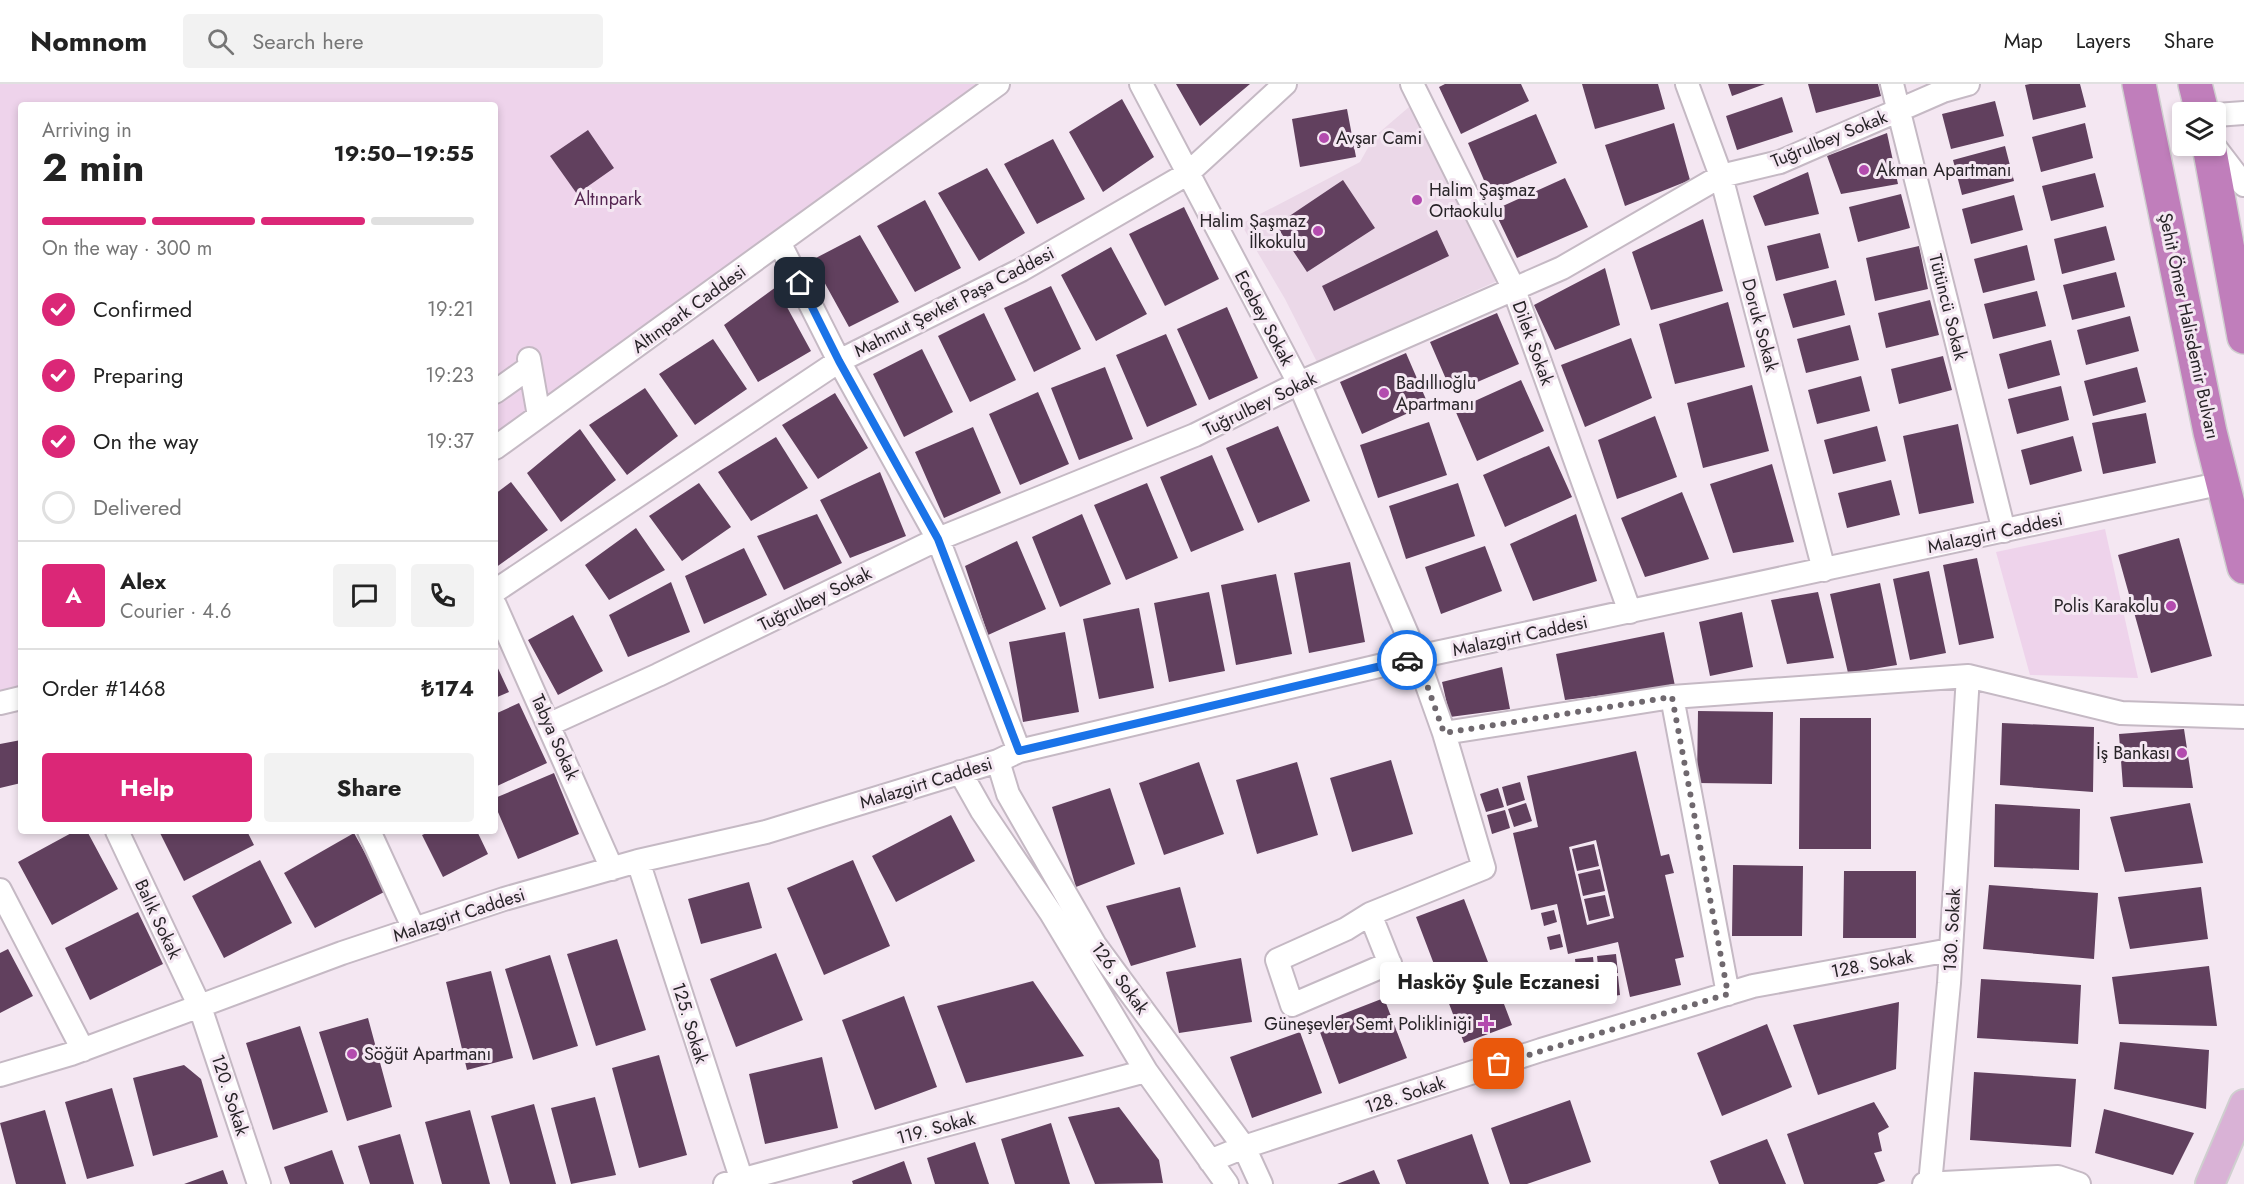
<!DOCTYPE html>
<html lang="en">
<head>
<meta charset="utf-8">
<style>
  :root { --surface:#fff; --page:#f2f2f2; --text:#222; --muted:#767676; --line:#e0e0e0; --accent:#db2777 }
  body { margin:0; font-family:Jost,sans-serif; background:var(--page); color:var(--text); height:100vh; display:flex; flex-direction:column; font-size:22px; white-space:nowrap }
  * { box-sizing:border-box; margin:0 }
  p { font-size:20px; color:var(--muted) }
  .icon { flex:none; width:33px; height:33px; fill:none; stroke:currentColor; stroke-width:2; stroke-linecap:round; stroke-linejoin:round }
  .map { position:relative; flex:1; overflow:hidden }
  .panel { position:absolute; left:18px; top:18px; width:480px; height:732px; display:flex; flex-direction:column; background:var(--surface); border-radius:6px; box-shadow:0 3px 9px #0003 }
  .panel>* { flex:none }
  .controls { position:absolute; left:2172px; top:18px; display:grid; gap:12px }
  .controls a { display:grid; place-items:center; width:54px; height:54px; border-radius:6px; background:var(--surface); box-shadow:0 3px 9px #0003; font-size:30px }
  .pin { position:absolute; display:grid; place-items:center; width:51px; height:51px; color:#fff; margin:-26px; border-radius:12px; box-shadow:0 3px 9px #0006 }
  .courier { position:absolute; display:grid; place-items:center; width:60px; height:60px; margin:-30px; border:4px solid #1a73e8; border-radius:50%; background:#fff; color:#222; box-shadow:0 2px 8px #0007 }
  .bubble { position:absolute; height:42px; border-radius:6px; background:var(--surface); box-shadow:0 3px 9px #0003; font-size:20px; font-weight:700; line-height:42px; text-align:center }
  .overview em { font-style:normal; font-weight:700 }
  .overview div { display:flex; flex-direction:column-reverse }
  .overview { display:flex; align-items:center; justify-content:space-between; height:102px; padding:0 24px }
  h1 { font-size:39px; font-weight:700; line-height:45px }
  .bar { display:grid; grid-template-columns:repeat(4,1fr); gap:9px 6px; align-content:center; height:72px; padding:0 24px }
  .bar i { height:8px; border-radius:4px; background:var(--line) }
  .bar .active { background:var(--accent) }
  .bar p { grid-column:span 4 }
  .line { display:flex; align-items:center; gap:15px; padding:0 24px; border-top:2px solid var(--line) }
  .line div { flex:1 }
  .round { display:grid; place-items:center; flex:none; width:63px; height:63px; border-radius:6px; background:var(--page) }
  ol { padding:0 24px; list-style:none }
  li { display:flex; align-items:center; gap:18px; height:66px }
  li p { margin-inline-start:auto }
  li .icon { padding:6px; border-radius:50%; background:var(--accent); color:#fff; stroke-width:4 }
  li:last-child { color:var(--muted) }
  li i { width:33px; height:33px; border:3px solid var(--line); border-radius:50% }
  .primary-button { display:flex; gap:12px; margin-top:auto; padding:12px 24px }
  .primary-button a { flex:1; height:69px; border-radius:6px; background:var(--accent); color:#fff; font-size:24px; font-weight:700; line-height:69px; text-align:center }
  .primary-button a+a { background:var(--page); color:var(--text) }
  header { display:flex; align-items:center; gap:36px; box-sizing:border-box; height:84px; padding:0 30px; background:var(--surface); border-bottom:2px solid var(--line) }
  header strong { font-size:28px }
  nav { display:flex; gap:33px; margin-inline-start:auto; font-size:21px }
  .search { width:420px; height:54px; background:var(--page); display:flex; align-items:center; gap:15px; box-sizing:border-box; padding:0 21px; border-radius:6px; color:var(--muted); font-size:22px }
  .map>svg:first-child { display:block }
  .built { fill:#ebd8e8 }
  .green { fill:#eed3eb }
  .building { fill:#61405e; fill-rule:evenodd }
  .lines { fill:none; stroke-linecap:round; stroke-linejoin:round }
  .minor-casing { stroke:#c5b9c4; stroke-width:26 }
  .major-casing { stroke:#cfcfcf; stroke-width:32 }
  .highway-casing { stroke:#cfcfcf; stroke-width:36 }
  .minor { stroke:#fff; stroke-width:22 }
  .major { stroke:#d9b2d6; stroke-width:28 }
  .highway { stroke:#c07ebb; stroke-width:33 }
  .done { stroke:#6f686e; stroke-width:6; stroke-dasharray:0 10.8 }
  .route { stroke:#1a73e8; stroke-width:8 }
  .poi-dot { fill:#b34bae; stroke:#f4e7f2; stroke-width:2 }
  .labels { text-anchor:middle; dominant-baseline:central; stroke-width:6; stroke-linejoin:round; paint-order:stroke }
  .poi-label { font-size:18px; fill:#272327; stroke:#f4e7f2; text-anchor:start }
  .street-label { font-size:18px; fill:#272327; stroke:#f4e7f2 }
  .park-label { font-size:18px; fill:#542551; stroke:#f4e7f2 }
</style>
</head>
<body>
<header>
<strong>Nomnom</strong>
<div class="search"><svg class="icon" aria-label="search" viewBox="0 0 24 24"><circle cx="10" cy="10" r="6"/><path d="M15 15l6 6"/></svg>Search here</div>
<nav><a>Map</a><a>Layers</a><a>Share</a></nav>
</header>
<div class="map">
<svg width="2244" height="1100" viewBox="0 0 2244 1100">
  <rect width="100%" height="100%" fill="#f4e7f2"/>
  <path class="built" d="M1409,23L1497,197L1317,278L1285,215L1241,140L1360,78L1374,53Z"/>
  <path class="green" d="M0,0H998L495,364V21H21V614L0,619Z
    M2105,445L2138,594L2030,591L1996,468Z"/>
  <path class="building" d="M1176,0H1250L1200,42Z
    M1445,0H1521L1529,17L1461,50L1439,3Z
    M1582,0H1658L1665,25L1595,45Z
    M1728,0H1765L1732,12Z
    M1808,0H1878L1881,12L1816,29Z
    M2030,0H2080L2086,23L2033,36L2025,1Z
    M1782,13L1793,48L1737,66L1726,32Z
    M1122,15L1154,73L1103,108L1069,48Z
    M1995,17L2004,52L1951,65L1942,30Z
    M1347,25L1356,73L1300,83L1292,35Z
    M1536,30L1557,79L1489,108L1468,59Z
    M1674,39L1690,96L1625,122L1605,61Z
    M2085,39L2093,74L2041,88L2032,53Z
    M588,46L614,84L577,110L550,72Z
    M1887,49L1898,100L1841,110L1827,72Z
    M1053,55L1085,115L1037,140L1004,80Z
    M2005,62L2014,97L1962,111L1953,76Z
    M987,84L1025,149L979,177L938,109Z
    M1808,88L1819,130L1765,142L1753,112Z
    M2095,89L2104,123L2051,137L2042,102Z
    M1565,94L1588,143L1517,174L1494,126Z
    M1343,96L1375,144L1307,188L1276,141Z
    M1901,110L1910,144L1858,158L1849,123Z
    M2014,111L2023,146L1971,160L1962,125Z
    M925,116L961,184L915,208L877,142Z
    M1184,123L1219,195L1165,222L1129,150Z
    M1703,135L1723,207L1651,226L1632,168Z
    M2106,142L2115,176L2062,190L2054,155Z
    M1437,146L1449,172L1334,227L1322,202Z
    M1820,149L1829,184L1776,197L1767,162Z
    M860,151L899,218L849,243L812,176Z
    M2027,161L2035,196L1983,209L1974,175Z
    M1919,162L1928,205L1875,217L1866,174Z
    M1111,163L1147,230L1096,257L1061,191Z
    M1605,184L1620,241L1555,266L1534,221Z
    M2116,188L2125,223L2072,236L2063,201Z
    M1836,196L1845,231L1793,244L1783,210Z
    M1051,202L1081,265L1034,288L1004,224Z
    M776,203L811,267L758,298L724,241Z
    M2037,207L2046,242L1993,255L1984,220Z
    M1930,216L1939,251L1886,264L1878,229Z
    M1728,218L1745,283L1675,300L1659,240Z
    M1227,223L1258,294L1209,316L1177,245Z
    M984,229L1016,296L970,318L938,252Z
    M1497,229L1519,280L1452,309L1430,258Z
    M2130,232L2139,267L2086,281L2077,246Z
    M1850,241L1859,276L1806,289L1797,255Z
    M1166,250L1197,321L1147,343L1116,271Z
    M1631,254L1652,314L1585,343L1561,281Z
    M713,255L747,305L695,341L659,290Z
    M2051,256L2060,291L2008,305L1999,270Z
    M922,265L953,328L904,353L873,290Z
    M1406,269L1428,320L1362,350L1340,298Z
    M1943,272L1952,306L1899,320L1891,285Z
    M1105,283L1133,355L1079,376L1051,304Z
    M2137,283L2146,318L2093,332L2084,297Z
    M1861,292L1870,327L1817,340L1808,306Z
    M1521,296L1544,347L1477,377L1455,326Z
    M1752,301L1769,367L1703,384L1687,319Z
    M2061,302L2069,336L2017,350L2008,315Z
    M645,304L678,352L627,391L589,341Z
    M1038,308L1069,380L1020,401L989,330Z
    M835,309L868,364L818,395L782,341Z
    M2146,329L2156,379L2103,390L2092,339Z
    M1655,332L1677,393L1617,415L1598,356Z
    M1429,338L1447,391L1378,414L1360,361Z
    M1958,340L1974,419L1919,430L1903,352Z
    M1278,342L1310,417L1258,439L1226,364Z
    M1877,342L1886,377L1833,390L1824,356Z
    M973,343L1001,409L944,434L915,368Z
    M580,345L616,396L561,438L527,389Z
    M2073,352L2082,387L2030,401L2021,366Z
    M776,353L808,404L751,437L718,388Z
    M1549,362L1572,413L1505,443L1483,391Z
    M1212,371L1244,446L1191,468L1160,393Z
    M1772,380L1794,458L1733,469L1710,400Z
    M880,388L906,452L850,474L820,416Z
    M1891,396L1900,431L1847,444L1838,409Z
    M511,398L548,446L495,484V410Z
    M699,399L731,443L682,477L649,432Z
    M1147,399L1178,474L1126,496L1094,421Z
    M1458,399L1475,452L1406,475L1389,422Z
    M1682,408L1709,475L1645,493L1621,434Z
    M817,430L842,479L784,506L757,452Z
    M1082,430L1111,500L1060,523L1032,453Z
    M1576,430L1597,497L1533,517L1510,460Z
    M636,444L665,486L609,516L585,481Z
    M2179,454L2212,572L2151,589L2118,471Z
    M1017,457L1046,525L988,551L965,482Z
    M1485,462L1502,507L1441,530L1425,483Z
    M744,464L767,511L704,540L685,492Z
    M1977,474L1994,554L1959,561L1943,481Z
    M1350,478L1365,558L1309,569L1294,489Z
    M1929,487L1946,569L1910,576L1893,495Z
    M1276,490L1292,570L1236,581L1221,501Z
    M671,498L690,548L628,573L609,531Z
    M1880,499L1897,581L1848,589L1830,510Z
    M1209,508L1225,587L1169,598L1154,519Z
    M1818,508L1834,574L1787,580L1771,516Z
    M1139,524L1154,604L1099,615L1083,535Z
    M1742,528L1753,583L1710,592L1699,538Z
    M573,531L603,587L558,611L528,556Z
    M1065,548L1079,628L1023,638L1009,558Z
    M1664,548L1675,602L1565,616L1556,570Z
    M495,578L509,608L495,614Z
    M1502,583L1510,625L1450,633L1442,598Z
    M519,619L547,679L495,703V630Z
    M1698,627L1773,628L1772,700L1697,699Z
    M1800,634H1871V765H1799Z
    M2002,639L2094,643L2093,708L2000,701Z
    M2184,645L2193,704L2123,703L2119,650Z
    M21,656V699L0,704V660Z
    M1636,667L1661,772L1669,770L1674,789L1665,791L1684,873L1675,875L1681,901L1630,913L1618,858L1568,870L1557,820L1531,826L1513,749L1538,743L1527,692ZM1596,756L1614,834L1587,841L1569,763Z
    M1391,676L1413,750L1352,768L1330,694Z
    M1199,678L1224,750L1164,771L1139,699Z
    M1297,678L1318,751L1257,770L1236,696Z
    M554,689L579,750L518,775L495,721V714Z
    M1520,698L1525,716L1507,722L1502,703Z
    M1110,704L1135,780L1076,803L1052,723Z
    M1498,704L1504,723L1486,728L1480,710Z
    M1526,719L1532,737L1514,743L1508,725Z
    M2190,719L2203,779L2125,788L2110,733Z
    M1995,720L2080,725L2079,786L1994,783Z
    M1505,726L1510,744L1492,750L1487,731Z
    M951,731L975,777L896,818L872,772Z
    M75,747H87L118,805L52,841L18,778Z
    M159,747H247L254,761L184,797Z
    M431,747H477L488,770L443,793L422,751Z
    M354,749L386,807L315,844L284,789Z
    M1594,760L1599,782L1577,787L1572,765Z
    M260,776L292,839L224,874L192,812Z
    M853,776L890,862L824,891L787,804Z
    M1733,781L1803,782L1802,852H1732Z
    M1600,785L1605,807L1583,812L1578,790Z
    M1844,787H1916V854H1843Z
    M749,798L762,844L701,860L688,815Z
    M1989,801L2098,809L2094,875L1983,865Z
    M1180,803L1196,863L1131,882L1106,822Z
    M2201,803L2208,855L2130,865L2118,813Z
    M1605,811L1610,832L1589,837L1584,815Z
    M1464,815L1512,941L1464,959L1416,833Z
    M1554,826L1557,838L1544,842L1541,829Z
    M138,828L163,880L90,916L65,864Z
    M1560,850L1563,863L1550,866L1547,853Z
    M617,855L646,946L596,962L567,870Z
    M8,865L33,912L0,929V869Z
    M776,869L803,936L736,963L710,895Z
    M1616,870L1618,889L1599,891L1597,872Z
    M550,871L578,962L533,976L505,885Z
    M1593,873L1595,892L1577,894L1575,875Z
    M1241,874L1252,938L1179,949L1166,888Z
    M2209,882L2217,942L2119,940L2112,893Z
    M491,887L513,974L467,986L446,898Z
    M1618,892L1620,911L1601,914L1599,895Z
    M1596,895L1598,914L1579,916L1577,897Z
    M1981,895L2081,901L2078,960L1977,954Z
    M1033,897L1084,972L966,999L937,922Z
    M904,912L937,1003L875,1026L842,936Z
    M1384,914L1407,974L1339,1000L1317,940Z
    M1899,918L1896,985L1818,1011L1793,941Z
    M368,934L392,1023L347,1037L319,948Z
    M1767,940L1792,1003L1722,1032L1697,969Z
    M300,942L328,1028L273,1046L246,959Z
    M1300,948L1322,1009L1252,1034L1230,973Z
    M2120,958L2209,966L2206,1025L2114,1005Z
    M659,971L687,1071L639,1084L612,984Z
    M822,973L838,1044L765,1060L749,990Z
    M184,981L201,995L218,1053L153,1072L133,994Z
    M1974,988L2076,995L2071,1063L1970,1056Z
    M112,1004L134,1082L87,1095L65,1018Z
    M595,1013L616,1091L571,1100L551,1024Z
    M1570,1016L1591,1078L1527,1100H1510L1491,1044Z
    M1874,1018L1889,1043L1878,1049L1882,1067L1874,1069L1885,1097L1877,1100H1804L1787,1050Z
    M534,1020L556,1100H510L491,1032Z
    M1119,1023L1159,1076L1163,1099L1095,1100L1068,1033Z
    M2104,1025L2194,1049L2173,1091L2095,1069Z
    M45,1026L66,1100H16L0,1039Z
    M470,1026L490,1100H442L425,1038Z
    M1051,1039L1070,1100H1015L1001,1055Z
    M400,1050L414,1100H370L358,1062Z
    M1472,1050L1489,1100H1406L1397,1076Z
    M1767,1055L1786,1100H1719L1710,1077Z
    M975,1058L989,1100H935L927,1074Z
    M332,1066L344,1100H290L284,1083Z
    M904,1077L912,1100H853L852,1097Z
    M223,1086L228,1100H184Z
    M1374,1086L1380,1100H1337Z"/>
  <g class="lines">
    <g class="minor-casing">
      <path id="minor" d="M1141,0L1299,299L1417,573L1444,649L1484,784L1370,830L1400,905
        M1412,0L1513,203L1630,528
        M1687,0L1721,92L1824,486
        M1892,0L2004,447
        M2216,31L2244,29
        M2214,62L2244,101
        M780,160L839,277L938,455L1019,667
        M529,275L539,332
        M495,308L530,283
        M495,364L998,0
        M495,507L839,277L1021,186L1187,90L1285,0
        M495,521L612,785
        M1672,613L1728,910
        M0,619L21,614
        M550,640L658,591L938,455L1195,351L1299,299L1562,184L1721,92L1780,78L1943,7L1968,0
        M1444,649L1672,613L1968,592L2121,629L2244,633
        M998,677L1008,710L1095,861L1244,1063L1261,1100
        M960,688L982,727L1051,829L1146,987L1227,1100
        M117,747L200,923L259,1100
        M369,747L414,845
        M638,777L743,1100
        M0,806L83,966
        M1370,830L1346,845L1277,876L1292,921L1390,879
        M0,991L71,970L342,869L504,815L638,777L766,748L998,677L1019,667L1417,573L2223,399
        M1210,1077L1244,1063L1541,966L1753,902L1950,866
        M725,1100L1146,987
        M1924,1100L2058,1093L2079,1100
        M1930,1100L1949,899L1968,592"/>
    </g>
    <g class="major-casing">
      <path id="major" d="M2210,1100L2244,1020"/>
    </g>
    <g class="highway-casing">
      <path id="highway" d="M2139,0L2210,348L2244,483
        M2195,0L2202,28
        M2209,62L2244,253"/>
    </g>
    <use href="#minor" class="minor"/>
    <use href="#major" class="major"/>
    <use href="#highway" class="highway"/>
  </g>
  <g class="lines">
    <path class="done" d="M1407,576L1417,573L1444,649L1672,613L1728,910L1499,980"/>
    <path class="route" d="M800,199L839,277L938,455L1019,667L1407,576"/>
  </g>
  <g class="poi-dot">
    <circle cx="1324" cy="54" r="6"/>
    <circle cx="1864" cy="86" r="6"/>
    <circle cx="1417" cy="116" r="6"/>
    <circle cx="1318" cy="147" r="6"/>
    <circle cx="1384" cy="309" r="6"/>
    <circle cx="2171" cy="522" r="6"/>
    <circle cx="2182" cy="669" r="6"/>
    <path d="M1483 931h6v6h6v6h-6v6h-6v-6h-6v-6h6z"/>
    <circle cx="352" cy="970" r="6"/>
  </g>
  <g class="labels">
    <g class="poi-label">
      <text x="1336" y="54">Avşar Cami</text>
      <text x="1876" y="86">Akman Apartmanı</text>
      <text x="1429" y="106">Halim Şaşmaz<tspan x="1429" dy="21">Ortaokulu</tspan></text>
      <text x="1306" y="137" text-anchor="end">Halim Şaşmaz<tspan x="1306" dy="21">İlkokulu</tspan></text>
      <text x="1396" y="299">Badıllıoğlu<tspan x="1396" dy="21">Apartmanı</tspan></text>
      <text x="2159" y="522" text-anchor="end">Polis Karakolu</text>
      <text x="2170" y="669" text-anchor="end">İş Bankası</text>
      <text x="1472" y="940" text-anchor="end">Güneşevler Semt Polikliniği</text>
      <text x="364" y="970">Söğüt Apartmanı</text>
    </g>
    <g class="street-label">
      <text transform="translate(1829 55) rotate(-22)">Tuğrulbey Sokak</text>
      <text transform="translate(954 218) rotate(-27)">Mahmut Şevket Paşa Caddesi</text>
      <text transform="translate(1948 223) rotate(76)">Tütüncü Sokak</text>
      <text transform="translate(689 225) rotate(-36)">Altınpark Caddesi</text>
      <text transform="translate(1264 234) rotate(62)">Ecebey Sokak</text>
      <text transform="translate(1760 241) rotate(75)">Doruk Sokak</text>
      <text transform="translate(2189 242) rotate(78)">Şehit Ömer Halisdemir Bulvarı</text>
      <text transform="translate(1533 259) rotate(70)">Dilek Sokak</text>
      <text transform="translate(1260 320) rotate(-26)">Tuğrulbey Sokak</text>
      <text transform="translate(1995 449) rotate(-12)">Malazgirt Caddesi</text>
      <text transform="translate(815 515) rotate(-26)">Tuğrulbey Sokak</text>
      <text transform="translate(1520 552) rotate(-12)">Malazgirt Caddesi</text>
      <text transform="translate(555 653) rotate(66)">Tabya Sokak</text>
      <text transform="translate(926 699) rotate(-17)">Malazgirt Caddesi</text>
      <text transform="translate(459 831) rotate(-18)">Malazgirt Caddesi</text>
      <text transform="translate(158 835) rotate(65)">Balık Sokak</text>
      <text transform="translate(1952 846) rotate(-87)">130. Sokak</text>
      <text transform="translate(1872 880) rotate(-11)">128. Sokak</text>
      <text transform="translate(1120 894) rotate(54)">126. Sokak</text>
      <text transform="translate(690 939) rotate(73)">125. Sokak</text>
      <text transform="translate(230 1011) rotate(72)">120. Sokak</text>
      <text transform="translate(1405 1011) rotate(-18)">128. Sokak</text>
      <text transform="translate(936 1044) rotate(-15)">119. Sokak</text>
    </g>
    <g class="park-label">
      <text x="608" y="115">Altınpark</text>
    </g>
  </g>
</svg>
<div class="controls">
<a><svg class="icon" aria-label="layers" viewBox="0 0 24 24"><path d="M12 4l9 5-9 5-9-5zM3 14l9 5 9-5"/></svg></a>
</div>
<div class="pin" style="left:1499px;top:980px;background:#ea580c"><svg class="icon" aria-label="bag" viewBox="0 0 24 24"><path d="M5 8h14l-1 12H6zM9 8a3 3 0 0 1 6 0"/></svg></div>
<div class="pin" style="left:800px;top:199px;background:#1f2937"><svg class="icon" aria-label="home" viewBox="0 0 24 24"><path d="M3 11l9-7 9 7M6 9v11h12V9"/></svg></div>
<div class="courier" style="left:1407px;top:576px"><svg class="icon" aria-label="car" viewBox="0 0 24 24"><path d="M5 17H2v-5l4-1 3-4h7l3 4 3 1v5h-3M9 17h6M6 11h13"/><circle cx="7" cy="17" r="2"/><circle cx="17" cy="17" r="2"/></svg></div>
<div class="bubble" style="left:1380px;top:878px;width:237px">Hasköy Şule Eczanesi</div>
<section class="panel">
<div class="overview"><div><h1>2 min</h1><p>Arriving in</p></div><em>19:50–19:55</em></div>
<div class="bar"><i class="active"></i><i class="active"></i><i class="active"></i><i></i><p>On the way · 300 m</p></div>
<ol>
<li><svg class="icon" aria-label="check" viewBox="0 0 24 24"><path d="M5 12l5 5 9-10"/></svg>Confirmed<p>19:21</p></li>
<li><svg class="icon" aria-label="check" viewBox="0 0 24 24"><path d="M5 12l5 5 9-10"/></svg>Preparing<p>19:23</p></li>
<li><svg class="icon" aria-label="check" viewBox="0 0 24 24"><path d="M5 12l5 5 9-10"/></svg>On the way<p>19:37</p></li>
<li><i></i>Delivered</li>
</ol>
<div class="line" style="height:108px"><b class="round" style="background:var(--accent);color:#fff">A</b><div><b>Alex</b><p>Courier · 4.6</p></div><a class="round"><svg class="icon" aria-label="chat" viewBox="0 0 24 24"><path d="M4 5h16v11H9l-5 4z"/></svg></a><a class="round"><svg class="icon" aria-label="phone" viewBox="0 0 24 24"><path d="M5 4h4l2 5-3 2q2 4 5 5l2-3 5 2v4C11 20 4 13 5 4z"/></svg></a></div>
<div class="line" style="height:78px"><div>Order #1468</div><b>₺174</b></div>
<div class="primary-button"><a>Help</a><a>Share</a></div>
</section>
</div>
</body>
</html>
